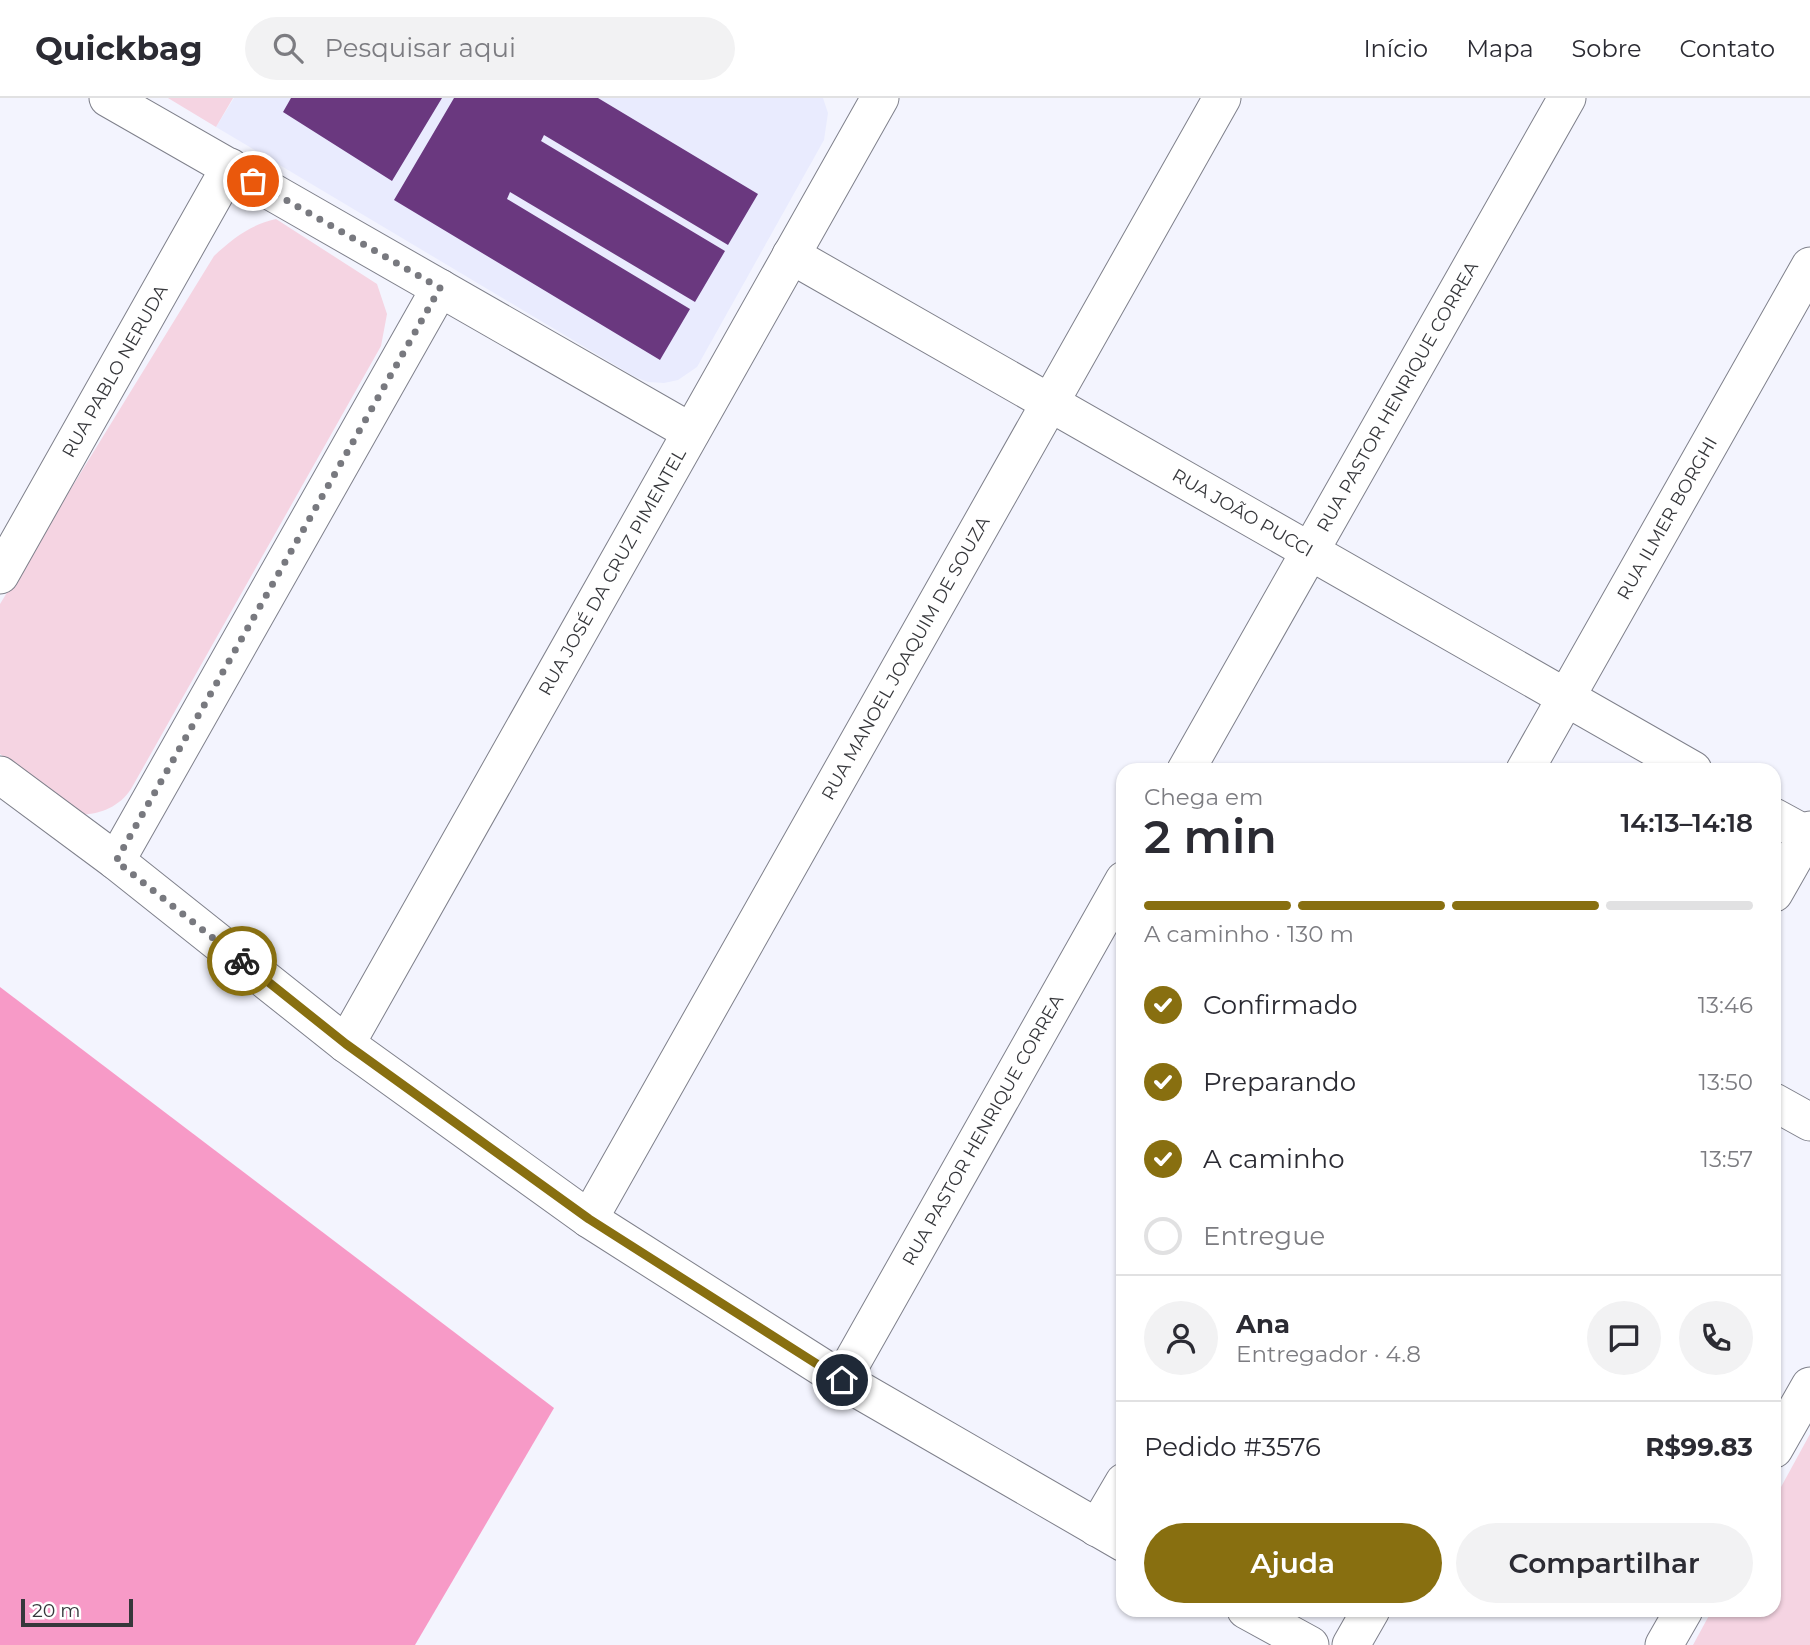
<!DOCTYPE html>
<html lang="pt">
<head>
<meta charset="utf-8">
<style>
  :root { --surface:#fff; --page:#f2f2f3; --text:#2b2b33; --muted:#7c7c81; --line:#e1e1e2; --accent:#886f10 }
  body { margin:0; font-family:Montserrat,sans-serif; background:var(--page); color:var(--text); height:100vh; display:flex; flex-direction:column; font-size:26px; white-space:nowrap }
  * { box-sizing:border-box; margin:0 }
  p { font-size:23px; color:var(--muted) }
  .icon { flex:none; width:38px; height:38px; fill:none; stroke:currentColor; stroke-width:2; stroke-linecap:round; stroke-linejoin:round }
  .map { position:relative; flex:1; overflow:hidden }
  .panel { position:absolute; left:1116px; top:665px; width:665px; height:854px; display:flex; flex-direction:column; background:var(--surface); border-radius:21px; box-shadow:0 2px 5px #0004 }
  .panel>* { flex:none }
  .scale { position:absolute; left:21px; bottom:18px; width:112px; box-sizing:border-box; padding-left:7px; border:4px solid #36373b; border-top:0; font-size:19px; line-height:24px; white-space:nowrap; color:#36373b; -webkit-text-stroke:5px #fff; paint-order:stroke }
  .pin { position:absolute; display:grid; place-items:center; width:60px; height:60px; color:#fff; margin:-30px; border:4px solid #fff; border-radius:50%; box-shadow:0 2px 7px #0007 }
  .courier { position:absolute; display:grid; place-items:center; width:70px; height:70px; margin:-35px; border:5px solid #886f10; border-radius:50%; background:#fff; color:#222; box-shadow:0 2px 9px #0007 }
  .overview em { font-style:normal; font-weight:600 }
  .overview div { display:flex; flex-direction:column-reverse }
  .overview { display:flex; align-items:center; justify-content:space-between; height:119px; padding:0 28px }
  h1 { font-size:46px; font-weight:600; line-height:52px }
  .bar { display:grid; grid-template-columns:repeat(4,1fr); gap:10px 7px; align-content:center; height:84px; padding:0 28px }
  .bar i { height:9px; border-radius:5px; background:var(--line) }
  .bar .active { background:var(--accent) }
  .bar p { grid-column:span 4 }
  .line { display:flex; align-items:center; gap:18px; padding:0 28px; border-top:2px solid var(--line) }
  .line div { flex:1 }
  .round { display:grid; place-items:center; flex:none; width:74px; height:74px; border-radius:37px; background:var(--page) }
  ol { padding:0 28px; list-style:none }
  li { display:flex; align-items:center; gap:21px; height:77px }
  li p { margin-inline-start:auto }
  li .icon { padding:7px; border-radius:50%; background:var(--accent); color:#fff; stroke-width:4 }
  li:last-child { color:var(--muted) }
  li i { width:38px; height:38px; border:4px solid var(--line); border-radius:50% }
  .primary-button { display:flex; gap:14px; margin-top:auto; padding:14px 28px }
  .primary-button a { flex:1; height:80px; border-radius:42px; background:var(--accent); color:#fff; font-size:28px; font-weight:600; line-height:80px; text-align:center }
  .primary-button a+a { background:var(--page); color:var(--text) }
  header { display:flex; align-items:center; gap:42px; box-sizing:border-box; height:98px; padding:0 35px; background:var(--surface); border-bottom:2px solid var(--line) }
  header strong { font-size:33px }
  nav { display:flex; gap:38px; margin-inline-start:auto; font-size:24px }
  .search { width:490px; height:63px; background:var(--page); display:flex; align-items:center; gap:18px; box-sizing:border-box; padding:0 24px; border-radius:38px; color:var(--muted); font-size:26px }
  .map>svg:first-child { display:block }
  .built { fill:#e9ebfe }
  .green { fill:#f5d4e2 }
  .forest { fill:#f79ac7 }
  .building { fill:#6a387f }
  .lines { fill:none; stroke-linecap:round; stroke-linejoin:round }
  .street-casing { stroke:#7f808b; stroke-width:39 }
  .street { stroke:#fff; stroke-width:37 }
  .done { stroke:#78797f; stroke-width:7; stroke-dasharray:0 12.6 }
  .route { stroke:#886f10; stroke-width:9 }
  .labels { text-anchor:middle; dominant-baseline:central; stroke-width:7; stroke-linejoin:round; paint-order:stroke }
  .street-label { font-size:18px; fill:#36373b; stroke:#fff }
</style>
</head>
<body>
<header>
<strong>Quickbag</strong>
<div class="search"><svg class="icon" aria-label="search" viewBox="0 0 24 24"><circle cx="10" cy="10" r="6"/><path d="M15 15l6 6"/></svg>Pesquisar aqui</div>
<nav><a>Início</a><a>Mapa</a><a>Sobre</a><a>Contato</a></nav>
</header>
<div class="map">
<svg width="1810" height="1547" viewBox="0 0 1810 1547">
  <rect width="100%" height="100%" fill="#f3f4fe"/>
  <path class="built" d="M234,0H823L828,15L824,42L697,269L678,282L664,285L648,284L635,279L216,29Z"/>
  <path class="green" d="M168,0H233L216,29Z
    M276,121L377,186L387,216L381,248L131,691C119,709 102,715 82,717L0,656V506L214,158C233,140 250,127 276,121Z
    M1810,1336V1547H1693L1712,1512H1774L1775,1400Z"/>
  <path class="forest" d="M0,889L554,1310L415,1547H0Z"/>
  <path class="building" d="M291,0H442L392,83L283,14Z
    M454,0H598L758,96L728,147L544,37L541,43L725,153L695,204L510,94L507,101L690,211L660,262L394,102Z"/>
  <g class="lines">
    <g class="street-casing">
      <g id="street">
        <path d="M108,0L691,334"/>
        <path id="s1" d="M791,157L1693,672"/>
        <path id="s2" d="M0,477L230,69"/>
        <path id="s3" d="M1186,672L1567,0"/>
        <path id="s4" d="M1525,672L1810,168"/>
        <path d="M0,677L116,763L346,946L589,1121L842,1282L1124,1445"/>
        <path d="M1774,719L1807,737"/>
        <path d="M116,763L440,190"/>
        <path d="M1774,795L1810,732"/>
        <path id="s5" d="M346,946L880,0"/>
        <path d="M1774,1004L1810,1024"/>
        <path id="s6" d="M589,1121L1222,0"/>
        <path id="s7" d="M842,1282L1124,782"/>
        <path d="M1774,1351L1810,1288"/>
        <path d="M1097,1430L1124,1384"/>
        <path d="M1246,1512L1310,1547"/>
        <path d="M1351,1547L1371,1512"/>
        <path d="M1664,1547L1684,1512"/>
      </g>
    </g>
    <use href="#street" class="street"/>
  </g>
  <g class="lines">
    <path class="done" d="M242,863L116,763L440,190L253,83"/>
    <path class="route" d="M242,863L346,946L589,1121L842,1282"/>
  </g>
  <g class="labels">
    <g class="street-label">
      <text stroke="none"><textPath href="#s2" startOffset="234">RUA PABLO NERUDA</textPath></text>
      <text stroke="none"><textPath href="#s3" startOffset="429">RUA PASTOR HENRIQUE CORREA</textPath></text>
      <text stroke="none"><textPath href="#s1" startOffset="520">RUA JOÃO PUCCI</textPath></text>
      <text stroke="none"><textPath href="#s4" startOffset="289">RUA ILMER BORGHI</textPath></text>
      <text stroke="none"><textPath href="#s5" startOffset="542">RUA JOSÉ DA CRUZ PIMENTEL</textPath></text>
      <text stroke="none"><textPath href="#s6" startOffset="644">RUA MANOEL JOAQUIM DE SOUZA</textPath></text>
      <text stroke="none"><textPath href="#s7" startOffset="287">RUA PASTOR HENRIQUE CORREA</textPath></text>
    </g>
  </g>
</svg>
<div class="scale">20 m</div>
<div class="pin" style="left:253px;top:83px;background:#ea580c"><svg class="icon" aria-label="bag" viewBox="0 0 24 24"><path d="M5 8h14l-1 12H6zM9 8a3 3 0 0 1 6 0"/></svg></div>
<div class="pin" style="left:842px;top:1282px;background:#1f2937"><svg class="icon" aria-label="home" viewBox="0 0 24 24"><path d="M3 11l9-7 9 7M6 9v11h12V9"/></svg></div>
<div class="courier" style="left:242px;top:863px"><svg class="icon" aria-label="bike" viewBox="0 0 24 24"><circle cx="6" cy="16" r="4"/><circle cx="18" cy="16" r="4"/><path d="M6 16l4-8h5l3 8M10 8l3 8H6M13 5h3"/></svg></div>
<section class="panel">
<div class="overview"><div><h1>2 min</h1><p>Chega em</p></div><em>14:13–14:18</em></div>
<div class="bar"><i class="active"></i><i class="active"></i><i class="active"></i><i></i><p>A caminho · 130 m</p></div>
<ol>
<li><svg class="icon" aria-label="check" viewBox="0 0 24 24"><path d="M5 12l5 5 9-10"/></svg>Confirmado<p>13:46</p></li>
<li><svg class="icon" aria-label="check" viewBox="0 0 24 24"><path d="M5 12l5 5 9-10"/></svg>Preparando<p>13:50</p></li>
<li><svg class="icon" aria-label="check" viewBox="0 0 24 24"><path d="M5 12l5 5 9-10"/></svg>A caminho<p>13:57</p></li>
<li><i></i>Entregue</li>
</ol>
<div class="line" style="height:126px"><a class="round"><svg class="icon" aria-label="person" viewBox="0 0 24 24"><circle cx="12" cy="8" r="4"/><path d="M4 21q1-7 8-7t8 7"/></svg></a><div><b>Ana</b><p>Entregador · 4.8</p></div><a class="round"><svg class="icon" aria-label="chat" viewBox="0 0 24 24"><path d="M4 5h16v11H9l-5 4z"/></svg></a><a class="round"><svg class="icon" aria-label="phone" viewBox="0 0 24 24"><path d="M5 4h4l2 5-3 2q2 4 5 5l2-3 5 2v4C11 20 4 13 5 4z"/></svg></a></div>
<div class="line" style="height:91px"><div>Pedido #3576</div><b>R$99.83</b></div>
<div class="primary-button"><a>Ajuda</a><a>Compartilhar</a></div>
</section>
</div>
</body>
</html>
